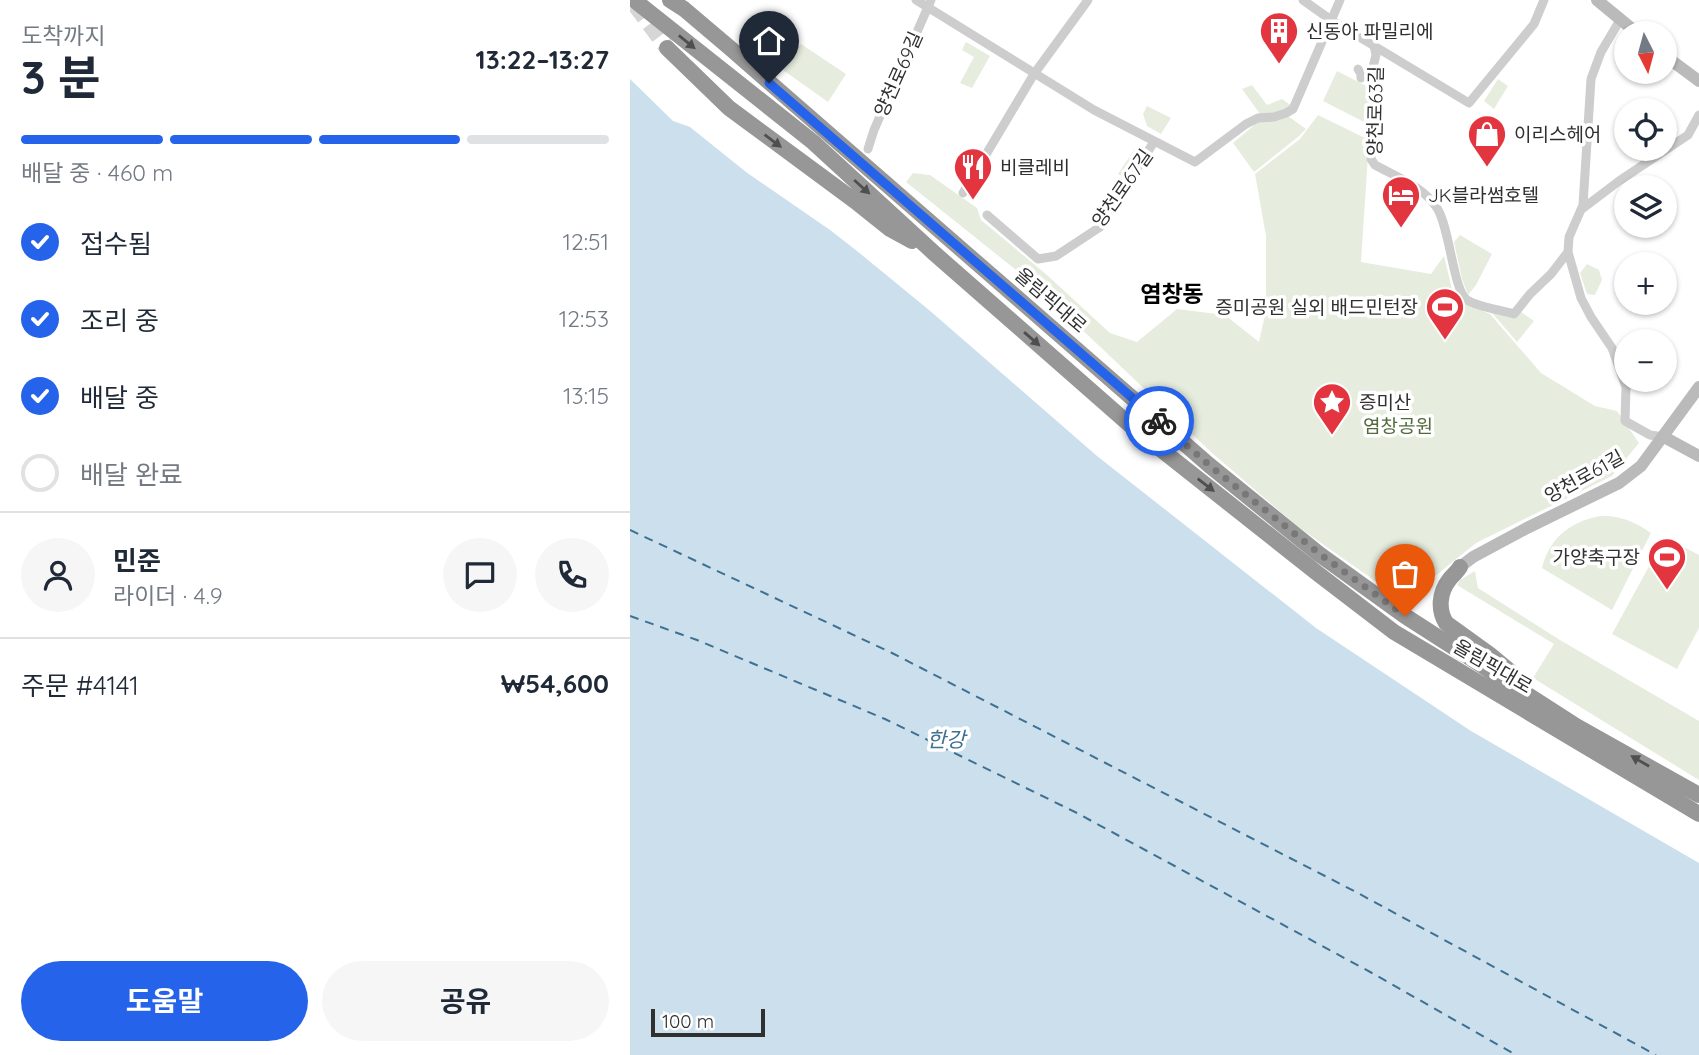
<!DOCTYPE html>
<html lang="ko">
<head>
<meta charset="utf-8">
<style>
  :root { --surface:#fff; --page:#f6f6f7; --text:#1f2937; --muted:#747a83; --line:#e0e1e3; --accent:#2563eb }
  body { margin:0; font-family:Quicksand,"Noto Sans KR",sans-serif; background:var(--page); color:var(--text); height:100vh; display:flex; flex-direction:column; font-size:26px; white-space:nowrap }
  * { box-sizing:border-box; margin:0 }
  p { font-size:23px; color:var(--muted) }
  .icon { flex:none; width:38px; height:38px; fill:none; stroke:currentColor; stroke-width:2; stroke-linecap:round; stroke-linejoin:round }
  .map { position:relative; flex:1; overflow:hidden }
  .panel { display:flex; flex-direction:column; background:var(--surface); width:630px }
  .panel>* { flex:none }
  .needle { width:46px; rotate:174deg }
  .buttons { position:absolute; left:984px; top:21px; display:grid; gap:14px }
  .buttons a { display:grid; place-items:center; width:63px; height:63px; border-radius:50%; background:var(--surface); box-shadow:0 2px 5px #0004; font-size:35px }
  .scale { position:absolute; left:21px; bottom:18px; width:114px; box-sizing:border-box; padding-left:7px; border:4px solid #303030; border-top:0; font-size:19px; line-height:24px; white-space:nowrap; color:#303030; -webkit-text-stroke:5px #fff; paint-order:stroke }
  .pin { position:absolute; display:grid; place-items:center; width:60px; height:60px; color:#fff; margin:-72px -30px; border-radius:50% 50% 50% 0; rotate:-45deg; box-shadow:0 0 7px #0007 }
  .pin .icon { rotate:45deg }
  .courier { position:absolute; display:grid; place-items:center; width:70px; height:70px; margin:-35px; border:5px solid #2563eb; border-radius:50%; background:#fff; color:#222; box-shadow:0 2px 9px #0007 }
  .headline em { font-style:normal; font-weight:700 }
  .headline div { display:flex; flex-direction:column-reverse }
  .headline { display:flex; align-items:center; justify-content:space-between; height:119px; padding:0 21px }
  h1 { font-size:46px; font-weight:700; line-height:52px }
  .bar { display:grid; grid-template-columns:repeat(4,1fr); gap:10px 7px; align-content:center; height:84px; padding:0 21px }
  .bar i { height:9px; border-radius:5px; background:var(--line) }
  .bar .current { background:var(--accent) }
  .bar p { grid-column:span 4 }
  .line { display:flex; align-items:center; gap:18px; padding:0 21px; border-top:2px solid var(--line) }
  .line div { flex:1 }
  .round { display:grid; place-items:center; flex:none; width:74px; height:74px; border-radius:37px; background:var(--page) }
  ol { padding:0 21px; list-style:none }
  li { display:flex; align-items:center; gap:21px; height:77px }
  li p { margin-inline-start:auto }
  li .icon { padding:7px; border-radius:50%; background:var(--accent); color:#fff; stroke-width:4 }
  li:last-child { color:var(--muted) }
  li i { width:38px; height:38px; border:4px solid var(--line); border-radius:50% }
  .button { display:flex; gap:14px; margin-top:auto; padding:14px 21px }
  .button a { flex:1; height:80px; border-radius:42px; background:var(--accent); color:#fff; font-size:28px; font-weight:700; line-height:80px; text-align:center }
  .button a+a { background:var(--page); color:var(--text) }
  main { display:flex; flex:1; min-height:0 }
  .map>svg:first-child { display:block }
  .green { fill:#e6edde }
  .water { fill:#cbdfec }
  .lines { fill:none; stroke-linecap:round; stroke-linejoin:round }
  .ferry { stroke:#3e7092; stroke-width:2; stroke-dasharray:9 7; stroke-linecap:butt }
  .highway-tunnel { stroke:#d6d6d6; stroke-width:16; stroke-dasharray:16 8; stroke-linecap:butt }
  .street { stroke:#cdcdcd; stroke-width:9 }
  .secondary { stroke:#bababa; stroke-width:12 }
  .highway { stroke:#979797; stroke-width:16 }
  .oneway { fill:#4f4f4f }
  .done { stroke:#787878; stroke-width:7; stroke-dasharray:0 12.6 }
  .route { stroke:#2563eb; stroke-width:9 }
  .labels { text-anchor:middle; dominant-baseline:central; stroke-width:7; stroke-linejoin:round; paint-order:stroke }
  .poi-label { font-size:19px; fill:#303030; stroke:#fff; text-anchor:start }
  .street-label { font-size:19px; fill:#303030; stroke:#fff }
  .park-label { font-size:19px; fill:#526b3d; stroke:#fff }
  .water-label { font-size:21px; font-style:italic; fill:#3e7092; stroke:#fff }
  .quarter-label { font-size:23px; font-weight:bold; fill:#000; stroke:#fff }
</style>
</head>
<body>
<main>
<section class="panel">
<div class="headline"><div><h1>3 분</h1><p>도착까지</p></div><em>13:22–13:27</em></div>
<div class="bar"><i class="current"></i><i class="current"></i><i class="current"></i><i></i><p>배달 중 · 460 m</p></div>
<ol>
<li><svg class="icon" aria-label="check" viewBox="0 0 24 24"><path d="M5 12l5 5 9-10"/></svg>접수됨<p>12:51</p></li>
<li><svg class="icon" aria-label="check" viewBox="0 0 24 24"><path d="M5 12l5 5 9-10"/></svg>조리 중<p>12:53</p></li>
<li><svg class="icon" aria-label="check" viewBox="0 0 24 24"><path d="M5 12l5 5 9-10"/></svg>배달 중<p>13:15</p></li>
<li><i></i>배달 완료</li>
</ol>
<div class="line" style="height:126px"><a class="round"><svg class="icon" aria-label="person" viewBox="0 0 24 24"><circle cx="12" cy="8" r="4"/><path d="M4 21q1-7 8-7t8 7"/></svg></a><div><b>민준</b><p>라이더 · 4.9</p></div><a class="round"><svg class="icon" aria-label="chat" viewBox="0 0 24 24"><path d="M4 5h16v11H9l-5 4z"/></svg></a><a class="round"><svg class="icon" aria-label="phone" viewBox="0 0 24 24"><path d="M5 4h4l2 5-3 2q2 4 5 5l2-3 5 2v4C11 20 4 13 5 4z"/></svg></a></div>
<div class="line" style="height:91px"><div>주문 #4141</div><b>₩54,600</b></div>
<div class="button"><a>도움말</a><a>공유</a></div>
</section>
<div class="map">
<svg width="1069" height="1055" viewBox="0 0 1069 1055">
  <rect width="100%" height="100%" fill="#fff"/>
  <path class="green" d="M336,42L360,56L342,88L330,83L344,57L332,50Z
    M171,44L216,74L198,102L153,70Z
    M707,71L744,90L740,125L693,101Z
    M868,79L878,86L864,109L854,101Z
    M622,85L637,105L652,99L662,106L644,115L630,114L612,89Z
    M517,106L541,118L531,134L517,126L513,114Z
    M688,115L739,140L731,262L801,274L814,256L822,289L829,301L860,314L911,373L965,406L987,411L1009,443L982,476L846,543L789,589L758,590L667,526L582,453L406,286L276,182L283,173L300,175L347,208L351,220L417,275L480,333L507,342L547,309L595,315L629,342L636,310V236L625,174L670,139Z
    M658,116L676,129L668,137L624,172L603,143L629,121Z
    M506,147L516,154L498,180L488,174Z
    M830,235L862,254L846,285L838,295L832,279L824,242Z
    M957,264L969,270L972,280L965,295L957,294L950,273Z
    M863,312L885,318L891,312L904,321L887,342L863,314Z
    M970,516C990,515 1006,522 1021,533L982,610L912,568C920,537 940,522 970,516Z
    M1035,537L1069,555V628L1047,669L982,634Z
    M845,571L848,588L930,640L1069,721V780L903,678L924,644L827,585L830,580Z"/>
  <path class="water" d="M0,79L43,121L60,127L116,172L200,230L227,251L299,310L467,456L686,628L841,731L1069,863V1055H0Z"/>
  <g class="lines">
    <path class="ferry" d="M0,530L262,653L726,892L1026,1055
      M0,616L67,640L255,719L445,812L742,973L886,1055"/>
    <path class="highway-tunnel" d="M5,5L37,48"/>
    <path class="street" d="M286,0L464,110L565,162L616,124L628,118L644,117L656,113L663,109L710,0
      M673,0L701,20L839,103L904,24L914,0
      M744,45L746,55L743,67L749,90L741,159L745,165C765,176 794,187 807,208C820,228 823,290 837,300C848,307 871,310 884,314L900,294L921,274L938,252L939,237L953,205L961,79L971,52L990,20
      M728,69L731,74V78
      M238,149L244,130L301,0
      M333,193L404,74L458,0
      M952,209L989,181L1058,135L1069,115
      M357,215L408,259L426,256L470,227L483,205L524,142
      M938,252L951,298L961,317L982,348L996,387L995,421L1020,435L1034,437"/>
    <path class="secondary" d="M967,0L1007,33
      M1034,55L1069,81
      M1034,437L1069,456
      M830,567L843,557L897,528L989,483L1011,466L1069,387"/>
    <path class="highway" d="M4,0L183,142L304,253L500,425L687,573L764,632L1069,814
      M40,0L54,9L100,48L579,465L689,554L775,616L946,726L1069,795
      M37,48L99,108L225,201L260,229L282,241
      M830,567C827,572 822,576 819,580C809,593 808,610 816,623L859,654L888,678"/>
  </g>
  <defs><path id="oneway-solid" d="M-6-.8H1V-3.2L6.5 0L1 3.2V.8H-6Z" transform="scale(1.75)"/></defs>
  <g class="oneway">
    <use href="#oneway-solid" transform="translate(57 42) rotate(39)"/>
    <use href="#oneway-solid" transform="translate(143 141) rotate(37)"/>
    <use href="#oneway-solid" transform="translate(232 187) rotate(42)"/>
    <use href="#oneway-solid" transform="translate(402 339) rotate(41)"/>
    <use href="#oneway-solid" transform="translate(576 485) rotate(38)"/>
    <use href="#oneway-solid" transform="translate(1010 761) rotate(-150)"/>
  </g>
  <g class="lines">
    <path class="done" d="M529,421L579,465L690,554L775,616"/>
    <path class="route" d="M139,83L529,421"/>
  </g>
  <defs>
    <g id="building-pin" transform="scale(2.0125)"><path d="M0 17L-7.5 6A9.5 9.5 0 1 1 7.5 6Z" fill="#e33540" stroke="#fff"/><path d="M-4-6H4V6H1V3H-1V6H-4ZM-2.5-4.3h1.7v1.8h-1.7ZM.8-4.3h1.7v1.8H.8ZM-2.5-1h1.7V.8h-1.7ZM.8-1h1.7V.8H.8Z" fill="#fff"/></g>
    <g id="shop-pin" transform="scale(2.0125)"><path d="M0 17L-7.5 6A9.5 9.5 0 1 1 7.5 6Z" fill="#e33540" stroke="#fff"/><path d="M-5-2.5h2.3a2.7 3.5 0 0 1 5.4 0H5L5.5 6h-11ZM-1.5-2.5h3a1.5 2.3 0 0 0-3 0Z" fill="#fff"/></g>
    <g id="restaurant-pin" transform="scale(2.0125)"><path d="M0 17L-7.5 6A9.5 9.5 0 1 1 7.5 6Z" fill="#e33540" stroke="#fff"/><path d="M-5-6h1v4h1v-4h1v4h1v-4h1v5L-1.5 .5V6h-2V.5L-5-1ZM5-6V6H3V1.5H1.5Q1.5-4 5-6Z" fill="#fff"/></g>
    <g id="hotel-pin" transform="scale(2.0125)"><path d="M0 17L-7.5 6A9.5 9.5 0 1 1 7.5 6Z" fill="#e33540" stroke="#fff"/><path d="M-6-4.5h1.5V1H6V5H4.5V3h-9V5H-6ZM-4 0a1.8 1.8 0 1 1 3.6 0ZM.5 0V-2.5h3Q6-2.5 6 0Z" fill="#fff"/></g>
    <g id="stadium-pin" transform="scale(2.0125)"><path d="M0 17L-7.5 6A9.5 9.5 0 1 1 7.5 6Z" fill="#e33540" stroke="#fff"/><path d="M0-5a6.5 5 0 1 0 0 10a6.5 5 0 1 0 0-10ZM-3.5-1.8h7v3.6h-7Z" fill="#fff"/></g>
    <g id="sight-pin" transform="scale(2.0125)"><path d="M0 17L-7.5 6A9.5 9.5 0 1 1 7.5 6Z" fill="#e33540" stroke="#fff"/><path d="M0-6L1.8-2.2L6-1.7L2.9 1.2L3.7 5.4L0 3.3L-3.7 5.4L-2.9 1.2L-6-1.7L-1.8-2.2Z" fill="#fff"/></g>
  </defs>
  <g fill-rule="evenodd">
    <use href="#building-pin" x="649" y="31"/>
    <use href="#shop-pin" x="857" y="134"/>
    <use href="#restaurant-pin" x="343" y="167"/>
    <use href="#hotel-pin" x="771" y="195"/>
    <use href="#stadium-pin" x="815" y="307"/>
    <use href="#sight-pin" x="702" y="402"/>
    <use href="#stadium-pin" x="1037" y="557"/>
  </g>
  <g class="labels">
    <g class="poi-label">
      <text x="676" y="31">신동아 파밀리에</text>
      <text x="884" y="134">이리스헤어</text>
      <text x="370" y="167">비클레비</text>
      <text x="798" y="195">JK블라썸호텔</text>
      <text x="788" y="307" text-anchor="end">증미공원 실외 배드민턴장</text>
      <text x="729" y="402">증미산</text>
      <text x="1010" y="557" text-anchor="end">가양축구장</text>
    </g>
    <g class="street-label">
      <text transform="translate(268 74) rotate(-66)">양천로69길</text>
      <text transform="translate(745 111) rotate(-89)">양천로63길</text>
      <text transform="translate(492 188) rotate(-55)">양천로67길</text>
      <text transform="translate(421 300) rotate(41)">올림픽대로</text>
      <text transform="translate(954 476) rotate(-29)">양천로61길</text>
      <text transform="translate(863 666) rotate(30)">올림픽대로</text>
    </g>
    <g class="park-label">
      <text x="768" y="426">염창공원</text>
    </g>
    <g class="water-label">
      <text x="316" y="739">한강</text>
    </g>
    <g class="quarter-label">
      <text x="542" y="293">염창동</text>
    </g>
  </g>
</svg>
<div class="buttons">
<a><svg class="needle" viewBox="-14 -14 28 28"><path d="M0-13l5 13h-10z" fill="#e53935"/><path d="M0 13l5-13h-10z" fill="#747a83"/></svg></a>
<a><svg class="icon" aria-label="locate" viewBox="0 0 24 24"><circle cx="12" cy="12" r="6"/><path d="M12 2v4M12 18v4M2 12h4M18 12h4"/></svg></a>
<a><svg class="icon" aria-label="layers" viewBox="0 0 24 24"><path d="M12 4l9 5-9 5-9-5zM3 14l9 5 9-5"/></svg></a>
<a>+</a>
<a>−</a>
</div>
<div class="scale">100 m</div>
<div class="pin" style="left:775px;top:616px;background:#ea580c"><svg class="icon" aria-label="bag" viewBox="0 0 24 24"><path d="M5 8h14l-1 12H6zM9 8a3 3 0 0 1 6 0"/></svg></div>
<div class="pin" style="left:139px;top:83px;background:#1f2937"><svg class="icon" aria-label="home" viewBox="0 0 24 24"><path d="M3 11l9-7 9 7M6 9v11h12V9"/></svg></div>
<div class="courier" style="left:529px;top:421px"><svg class="icon" aria-label="bike" viewBox="0 0 24 24"><circle cx="6" cy="16" r="4"/><circle cx="18" cy="16" r="4"/><path d="M6 16l4-8h5l3 8M10 8l3 8H6M13 5h3"/></svg></div>
</div>
</main>
</body>
</html>
